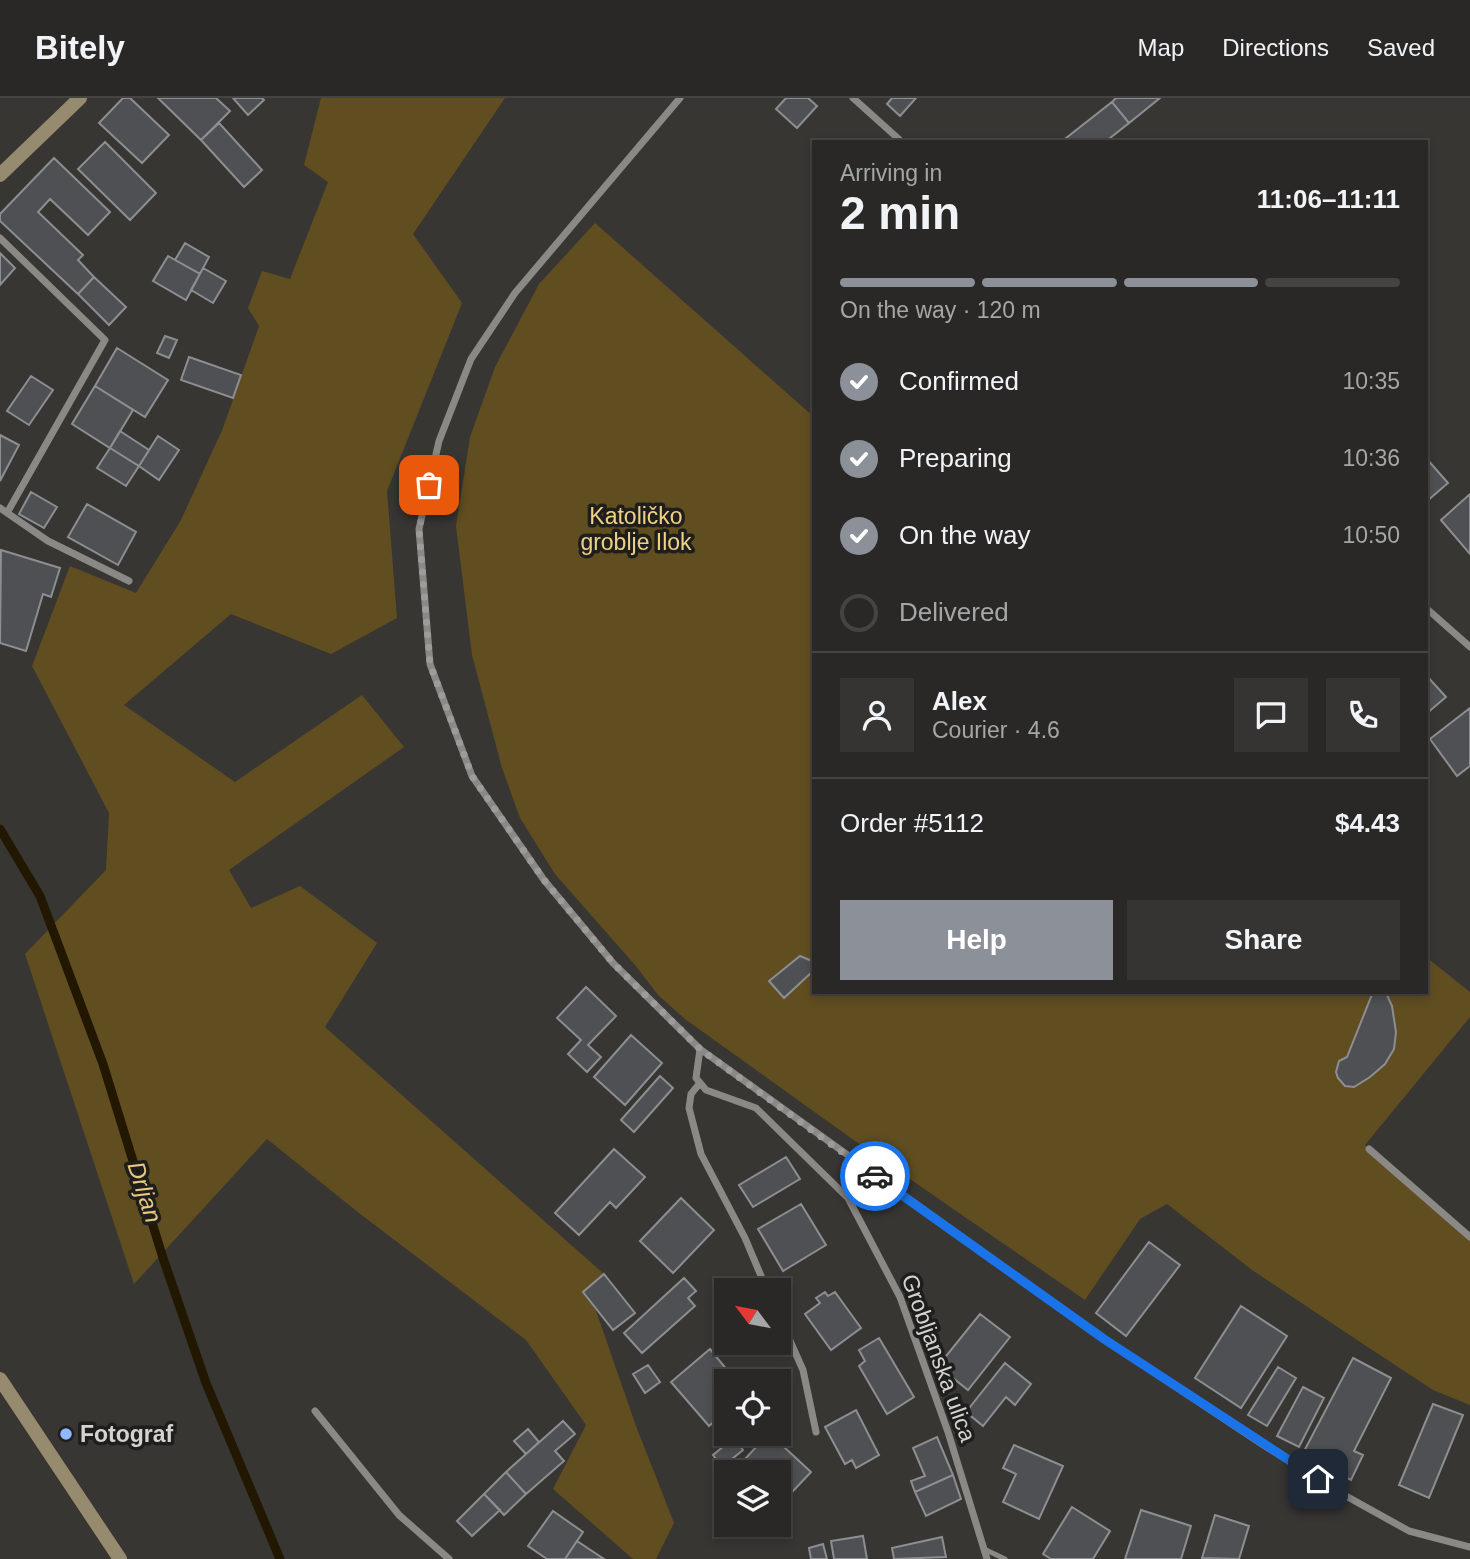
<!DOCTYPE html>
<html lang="en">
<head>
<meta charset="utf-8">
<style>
  :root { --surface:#2a2826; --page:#363432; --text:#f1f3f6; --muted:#a5a6a7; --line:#464443; --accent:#8c9099 }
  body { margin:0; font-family:Helvetica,sans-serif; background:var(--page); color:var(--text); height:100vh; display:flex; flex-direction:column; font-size:26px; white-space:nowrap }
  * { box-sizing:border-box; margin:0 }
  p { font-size:23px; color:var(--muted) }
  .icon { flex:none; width:38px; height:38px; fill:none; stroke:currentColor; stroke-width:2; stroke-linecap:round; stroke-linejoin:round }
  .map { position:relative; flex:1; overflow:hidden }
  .side { position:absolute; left:812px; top:42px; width:616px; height:854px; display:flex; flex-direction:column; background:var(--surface); border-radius:0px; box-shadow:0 4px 10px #0003,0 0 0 2px var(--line) }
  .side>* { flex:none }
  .needle { width:46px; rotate:302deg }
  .controls { position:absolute; left:714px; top:1180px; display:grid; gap:14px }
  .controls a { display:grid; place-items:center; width:77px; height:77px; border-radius:0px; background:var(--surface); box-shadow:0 4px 10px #0003,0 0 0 2px var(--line); font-size:35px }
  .pin { position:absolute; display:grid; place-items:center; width:60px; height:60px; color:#fff; margin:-30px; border-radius:14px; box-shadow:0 4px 10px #0006 }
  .courier { position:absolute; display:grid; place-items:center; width:70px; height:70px; margin:-35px; border:5px solid #1a73e8; border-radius:50%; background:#fff; color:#222; box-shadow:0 2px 9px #0007 }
  .overview em { font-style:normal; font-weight:600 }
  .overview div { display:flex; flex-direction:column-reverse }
  .overview { display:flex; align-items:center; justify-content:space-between; height:119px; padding:0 28px }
  h1 { font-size:46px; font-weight:600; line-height:52px }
  .bar { display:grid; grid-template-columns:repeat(4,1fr); gap:10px 7px; align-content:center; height:84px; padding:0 28px }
  .bar i { height:9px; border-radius:5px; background:var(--line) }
  .bar .selected { background:var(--accent) }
  .bar p { grid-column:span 4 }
  .line { display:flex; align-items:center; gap:18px; padding:0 28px; border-top:2px solid var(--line) }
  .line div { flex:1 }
  .round { display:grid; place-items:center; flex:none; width:74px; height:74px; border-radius:0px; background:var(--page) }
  ol { padding:0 28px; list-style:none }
  li { display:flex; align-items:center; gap:21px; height:77px }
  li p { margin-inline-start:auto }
  li .icon { padding:7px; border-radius:50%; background:var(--accent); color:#fff; stroke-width:4 }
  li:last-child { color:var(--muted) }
  li i { width:38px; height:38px; border:4px solid var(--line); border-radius:50% }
  .button { display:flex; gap:14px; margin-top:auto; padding:14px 28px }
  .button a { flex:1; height:80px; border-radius:0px; background:var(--accent); color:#fff; font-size:28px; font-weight:600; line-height:80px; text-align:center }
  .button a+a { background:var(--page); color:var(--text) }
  header { display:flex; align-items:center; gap:42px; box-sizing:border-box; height:98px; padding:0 35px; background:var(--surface); border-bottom:2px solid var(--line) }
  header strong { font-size:33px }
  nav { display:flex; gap:38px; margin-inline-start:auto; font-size:24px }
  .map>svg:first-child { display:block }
  .green { fill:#604e21 }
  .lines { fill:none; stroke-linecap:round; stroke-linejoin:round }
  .stream { stroke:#221801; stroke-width:9 }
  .building { fill:#4f5053; stroke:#8c8e91; stroke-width:2 }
  .lane { stroke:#8a8985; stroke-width:5 }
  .street { stroke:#8a8985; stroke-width:7 }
  .secondary { stroke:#968b6e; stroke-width:14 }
  .done { stroke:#9d9c9a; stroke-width:7; stroke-dasharray:0 12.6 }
  .route { stroke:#1a73e8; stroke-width:9 }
  .poi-dot { fill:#92b7fd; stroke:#1e1e1d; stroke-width:2.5 }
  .labels { text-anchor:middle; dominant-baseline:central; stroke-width:7; stroke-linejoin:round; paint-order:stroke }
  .park-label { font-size:23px; fill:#f0d084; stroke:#1e1e1d }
  .street-label { font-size:23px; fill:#d4d3d1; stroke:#1e1e1d }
  .poi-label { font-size:23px; font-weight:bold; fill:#d4d3d1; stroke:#1e1e1d; text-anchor:start }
  .water-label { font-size:24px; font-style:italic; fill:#e9c97d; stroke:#1e1e1d }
</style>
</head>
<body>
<header>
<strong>Bitely</strong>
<nav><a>Map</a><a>Directions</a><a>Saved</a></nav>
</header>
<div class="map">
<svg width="1470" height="1461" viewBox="0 0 1470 1461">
  <rect width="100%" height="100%" fill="#383633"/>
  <path class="green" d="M321,0H505L413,136L462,205L387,393L397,520L331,556L231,516L124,607L235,684L362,597L404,649L229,772L251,810L300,788L377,845L325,929L604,1176L594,1207L636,1328L674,1425L656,1461H633L553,1391L586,1327L526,1242L359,1115L267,1041L134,1186L25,856L106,772L109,715L32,568L70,468L136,495L181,422L223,330L259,228L248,210L262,173L290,181L328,84L304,67Z
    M595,125L814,319V894H1426V859L1470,894V919L1365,1047L1470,1139V1307L1433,1292L1339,1230L1252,1172L1167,1106L1140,1121L1085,1202L855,1043L685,921L658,897L635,867L555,776L520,720L502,670L472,557L456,428L470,339L495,269L539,186Z"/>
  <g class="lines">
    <path class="stream" d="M0,731L40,798L103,966L163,1160L206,1285L280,1461"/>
  </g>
  <path class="building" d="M123,0H130L169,37L142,65L99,25Z
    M158,0H216L230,13L201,42Z
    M233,0H262L264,2L248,17Z
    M786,0H808L817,8L797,30L776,11Z
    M892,0H916L900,18L887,6Z
    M1116,0H1160L1129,25L1112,4Z
    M1112,4L1129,25L1105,44H1061Z
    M219,25L262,72L244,89L201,42Z
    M105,44L156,95L130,122L78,71Z
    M54,60L110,114L88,137L50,101L38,114L83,157L78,162L94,179L78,196L0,123V116Z
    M185,145L209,159L200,176L175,162Z
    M0,155L15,170L0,187Z
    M168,158L200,176L186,202L153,183Z
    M203,170L226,183L213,205L191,192Z
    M94,179L126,209L109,227L78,196Z
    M165,238L177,242L169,260L157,255Z
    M117,250L168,282L145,319L95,288Z
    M189,259L241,277L233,300L181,282Z
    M31,278L53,292L29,327L7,313Z
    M95,288L133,312L110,350L72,326Z
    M120,333L149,352L139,368L110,350Z
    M0,337L19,347L0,383Z
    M158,338L179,352L159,382L139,368Z
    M110,350L139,368L126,388L97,370Z
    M1426,360L1448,385L1426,404Z
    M31,394L57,409L44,430L19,416Z
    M1470,396V456L1441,422Z
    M87,406L136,434L118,467L68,439Z
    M1,452L60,470L51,499L43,496L26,553L0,545Z
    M1426,577L1446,599L1426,616Z
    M1470,610V668L1457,678L1430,641Z
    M800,858L812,863L813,873L784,900L769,883Z
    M586,889L616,918L588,947L601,959L587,974L568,956L581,942L557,920Z
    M1373,894L1387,897L1392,908L1396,934L1394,951L1385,966L1370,979L1354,989L1345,988L1338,980L1336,974L1339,963L1347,959Z
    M631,937L662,965L625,1007L594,979Z
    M660,978L673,990L634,1034L621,1022Z
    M614,1051L645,1079L616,1110L610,1104L579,1137L555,1115Z
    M786,1059L800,1081L753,1109L739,1087Z
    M681,1100L714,1132L673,1175L640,1143Z
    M801,1106L826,1147L783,1173L758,1131Z
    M1149,1144L1180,1167L1126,1238L1096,1215Z
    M604,1176L635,1215L613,1232L583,1194Z
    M684,1180L696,1193L688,1200L695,1208L642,1255L624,1235Z
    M825,1194L828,1198L835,1194L861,1230L831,1252L805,1216L820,1205L816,1200Z
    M1241,1208L1287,1238L1241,1310L1195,1280Z
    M980,1216L1010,1239L968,1292L938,1268Z
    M879,1240L914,1299L887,1316L859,1268L865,1263L859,1252Z
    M710,1251L736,1283H726V1313L709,1328L671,1284Z
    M1353,1260L1391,1280L1354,1353L1363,1357L1351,1382L1302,1357Z
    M1005,1265L1031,1286L1015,1307L1006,1299L983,1328L966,1314Z
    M648,1267L660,1284L645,1295L633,1276Z
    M1278,1269L1296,1280L1267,1328L1248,1317Z
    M1303,1289L1324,1300L1299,1349L1277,1338Z
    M1433,1306L1463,1317L1429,1400L1399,1387Z
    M856,1312L879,1357L856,1370L852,1362L845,1366L825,1329Z
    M563,1323L575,1336L555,1353L564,1363L526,1396L506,1374Z
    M528,1331L539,1344L526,1356L514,1343Z
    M769,1335L811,1374L779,1408V1374H733Z
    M937,1339L953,1377L915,1394L911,1383L925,1378L913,1350Z
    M734,1340L743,1352L722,1369L713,1357Z
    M1014,1347L1063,1368L1039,1421L1003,1404L1016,1376L1003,1370Z
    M506,1374L526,1396L504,1417L484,1396Z
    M953,1377L961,1401L926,1418L915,1394Z
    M484,1396L500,1412L472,1438L457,1423Z
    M1072,1409L1110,1433L1093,1461H1051L1043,1456Z
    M1141,1412L1191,1428L1181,1461H1125Z
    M553,1413L583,1434L565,1461H547L528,1448Z
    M1215,1417L1249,1428L1239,1461L1202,1460Z
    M863,1438L867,1461H834L831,1443Z
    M942,1439L946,1459L894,1461L892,1450Z
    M577,1443L604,1461H565Z
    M823,1446L827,1461H811L809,1450Z"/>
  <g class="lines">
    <path class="lane" d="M984,1451L1005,1461"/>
    <path class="street" d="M680,0L515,195L471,261L439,343L419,431L430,566L472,678L544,782L613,865L700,951L696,980L706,992L756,1010L848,1100L900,1199L948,1334L987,1461
      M853,0L902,44
      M0,140L105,242L7,415
      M0,410L48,443L129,483
      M1426,510L1470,549
      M700,951L1104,1241L1262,1346L1337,1393L1409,1433L1470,1449
      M700,985L691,996L689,1010L701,1056L745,1140L767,1192
      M1369,1051L1470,1139
      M779,1218L803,1272L816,1334
      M315,1313L399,1417L449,1461"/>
    <path class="secondary" d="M0,77L80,0
      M0,1281L120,1461"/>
  </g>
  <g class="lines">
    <path class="done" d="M429,387L419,431L430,566L472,678L544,782L613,865L700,951L875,1078"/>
    <path class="route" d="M875,1078L1104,1241L1318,1381"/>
  </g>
  <circle class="poi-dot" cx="66" cy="1336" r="7"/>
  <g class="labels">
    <g class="park-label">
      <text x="636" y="418">Katoličko<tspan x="636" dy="26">groblje Ilok</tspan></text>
    </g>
    <g class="street-label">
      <text transform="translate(939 1260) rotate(70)">Grobljanska ulica</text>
    </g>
    <g class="poi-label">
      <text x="80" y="1336">Fotograf</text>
    </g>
    <g class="water-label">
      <text transform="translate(145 1094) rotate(72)">Drljan</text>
    </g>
  </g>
</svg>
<div class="controls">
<a><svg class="needle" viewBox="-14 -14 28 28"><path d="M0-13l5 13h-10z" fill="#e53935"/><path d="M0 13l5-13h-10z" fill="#a5a6a7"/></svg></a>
<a><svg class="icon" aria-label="locate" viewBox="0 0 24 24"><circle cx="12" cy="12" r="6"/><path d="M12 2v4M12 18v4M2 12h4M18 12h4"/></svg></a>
<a><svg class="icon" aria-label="layers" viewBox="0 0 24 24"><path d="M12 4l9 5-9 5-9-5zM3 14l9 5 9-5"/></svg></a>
</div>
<div class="pin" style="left:429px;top:387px;background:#ea580c"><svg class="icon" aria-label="bag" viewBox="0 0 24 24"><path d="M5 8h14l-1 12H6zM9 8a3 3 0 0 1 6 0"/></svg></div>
<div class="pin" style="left:1318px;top:1381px;background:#1f2937"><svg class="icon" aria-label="home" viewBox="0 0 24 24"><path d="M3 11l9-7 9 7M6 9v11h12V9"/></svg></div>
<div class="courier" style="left:875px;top:1078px"><svg class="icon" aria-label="car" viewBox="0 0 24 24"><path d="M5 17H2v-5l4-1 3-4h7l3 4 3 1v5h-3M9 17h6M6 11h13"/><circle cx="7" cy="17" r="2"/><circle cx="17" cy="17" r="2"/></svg></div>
<section class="side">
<div class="overview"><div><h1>2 min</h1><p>Arriving in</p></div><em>11:06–11:11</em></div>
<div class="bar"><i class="selected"></i><i class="selected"></i><i class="selected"></i><i></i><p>On the way · 120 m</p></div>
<ol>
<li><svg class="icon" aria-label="check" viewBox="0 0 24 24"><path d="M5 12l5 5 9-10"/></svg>Confirmed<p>10:35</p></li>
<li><svg class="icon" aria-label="check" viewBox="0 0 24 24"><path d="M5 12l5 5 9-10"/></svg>Preparing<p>10:36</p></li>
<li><svg class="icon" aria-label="check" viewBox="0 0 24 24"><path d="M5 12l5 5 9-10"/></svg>On the way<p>10:50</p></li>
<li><i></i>Delivered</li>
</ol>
<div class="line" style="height:126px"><a class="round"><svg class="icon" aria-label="person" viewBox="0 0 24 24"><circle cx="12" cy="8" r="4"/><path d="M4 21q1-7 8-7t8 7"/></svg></a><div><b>Alex</b><p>Courier · 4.6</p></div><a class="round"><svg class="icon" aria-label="chat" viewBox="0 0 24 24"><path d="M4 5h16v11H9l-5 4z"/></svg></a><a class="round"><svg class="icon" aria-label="phone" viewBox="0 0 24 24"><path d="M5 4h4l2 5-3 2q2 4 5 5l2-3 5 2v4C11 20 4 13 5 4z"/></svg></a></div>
<div class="line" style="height:91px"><div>Order #5112</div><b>$4.43</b></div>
<div class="button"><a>Help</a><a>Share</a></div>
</section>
</div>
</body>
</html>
